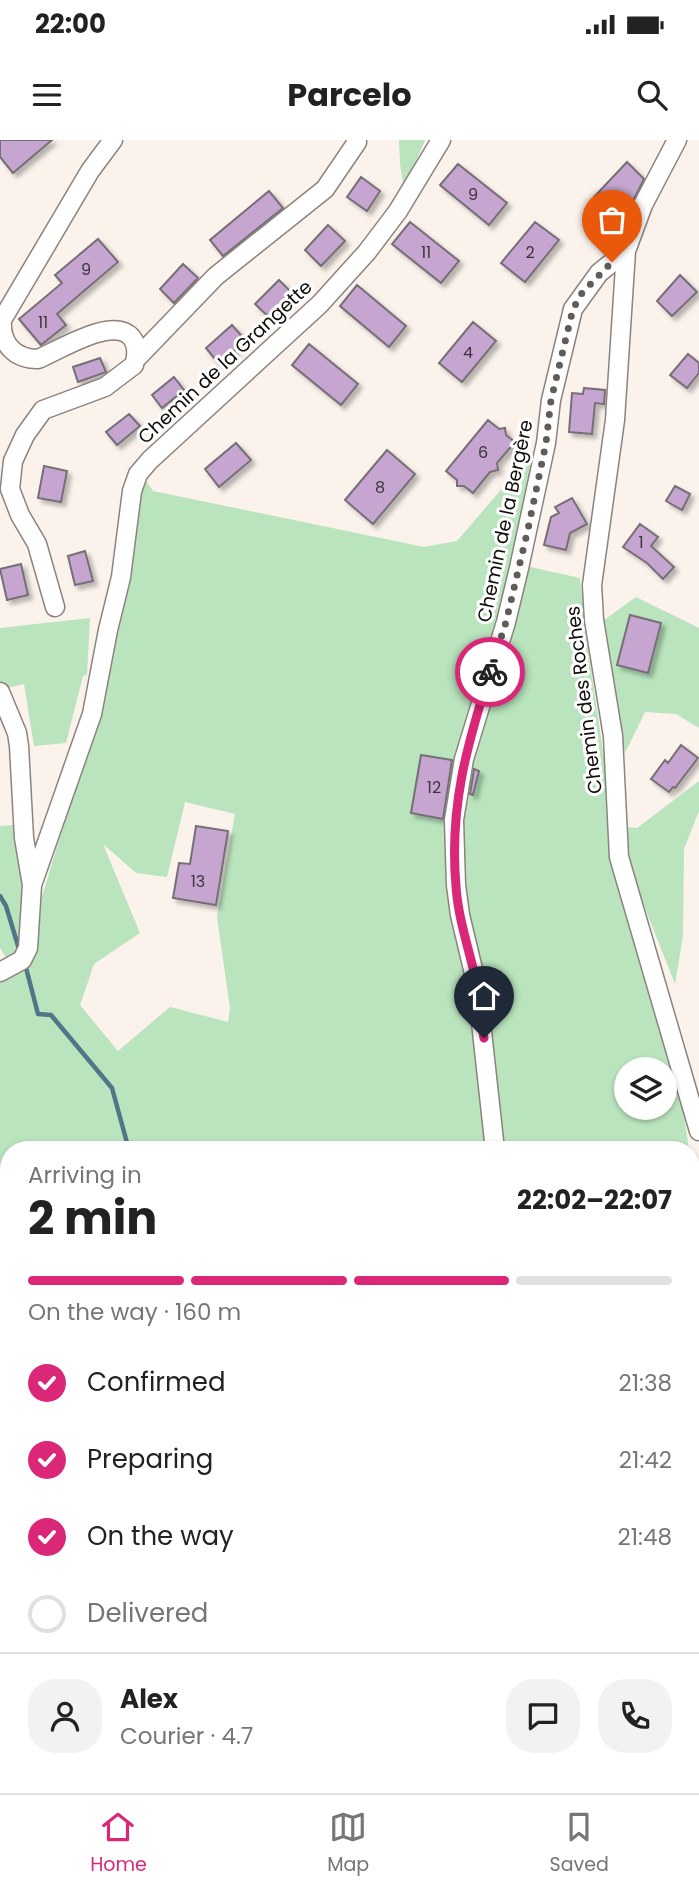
<!DOCTYPE html>
<html lang="en">
<head>
<meta charset="utf-8">
<style>
  :root { --surface:#fff; --page:#f2f2f2; --text:#222; --muted:#767676; --line:#e0e0e0; --accent:#db2777 }
  body { margin:0; font-family:Poppins,sans-serif; background:var(--page); color:var(--text); height:100vh; display:flex; flex-direction:column; font-size:26px; white-space:nowrap }
  * { box-sizing:border-box; margin:0 }
  p { font-size:23px; color:var(--muted) }
  .icon { flex:none; width:38px; height:38px; fill:none; stroke:currentColor; stroke-width:2; stroke-linecap:round; stroke-linejoin:round }
  .map { position:relative; flex:1; overflow:hidden }
  .side { position:absolute; left:0px; top:1001px; width:700px; height:653px; display:flex; flex-direction:column; background:var(--surface); border-radius:28px 28px 0 0; box-shadow:0 2px 5px #0004 }
  .side>* { flex:none }
  .controls { position:absolute; left:614px; top:917px; display:grid; gap:14px }
  .controls a { display:grid; place-items:center; width:63px; height:63px; border-radius:50%; background:var(--surface); box-shadow:0 2px 5px #0004; font-size:35px }
  .pin { position:absolute; display:grid; place-items:center; width:60px; height:60px; color:#fff; margin:-72px -30px; border-radius:50% 50% 50% 0; rotate:-45deg; box-shadow:0 0 7px #0007 }
  .pin .icon { rotate:45deg }
  .courier { position:absolute; display:grid; place-items:center; width:70px; height:70px; margin:-35px; border:5px solid #db2777; border-radius:50%; background:#fff; color:#222; box-shadow:0 2px 9px #0007 }
  .summary em { font-style:normal; font-weight:700 }
  .summary div { display:flex; flex-direction:column-reverse }
  .summary { display:flex; align-items:center; justify-content:space-between; height:119px; padding:0 28px }
  h1 { font-size:46px; font-weight:700; line-height:52px }
  .bar { display:grid; grid-template-columns:repeat(4,1fr); gap:10px 7px; align-content:center; height:84px; padding:0 28px }
  .bar i { height:9px; border-radius:5px; background:var(--line) }
  .bar .on { background:var(--accent) }
  .bar p { grid-column:span 4 }
  .line { display:flex; align-items:center; gap:18px; padding:0 28px; border-top:2px solid var(--line) }
  .line div { flex:1 }
  .round { display:grid; place-items:center; flex:none; width:74px; height:74px; border-radius:28px; background:var(--page) }
  ol { padding:0 28px; list-style:none }
  li { display:flex; align-items:center; gap:21px; height:77px }
  li p { margin-inline-start:auto }
  li .icon { padding:7px; border-radius:50%; background:var(--accent); color:#fff; stroke-width:4 }
  li:last-child { color:var(--muted) }
  li i { width:38px; height:38px; border:4px solid var(--line); border-radius:50% }
  .status { display:flex; justify-content:space-between; align-items:center; height:49px; padding:0 35px; background:var(--surface); direction:ltr }
  .status svg { height:19px; fill:currentColor }
  header { display:flex; justify-content:space-between; align-items:center; height:91px; padding:0 28px; background:var(--surface); font-size:32px; font-weight:700 }
  .tabs { display:flex; justify-content:space-around; align-items:center; height:98px; border-top:2px solid var(--line); background:var(--surface); font-size:19px; color:var(--muted) }
  .tabs a { display:grid; justify-items:center; gap:4px }
  .tabs .on { color:var(--accent) }
  .map>svg:first-child { display:block }
  .green { fill:#b9e4bd; fill-rule:evenodd }
  .lines { fill:none; stroke-linecap:round; stroke-linejoin:round }
  .stream { stroke:#507688; stroke-width:4.5 }
  .building { fill:#c6a6d1; stroke:#746f76; stroke-width:2; filter:url(#shadow) }
  .street-casing { stroke:#8c837e; stroke-width:21 }
  .secondary-casing { stroke:#8c837e; stroke-width:28 }
  .street { stroke:#fff; stroke-width:18 }
  .secondary { stroke:#fff; stroke-width:24 }
  .done { stroke:#625c59; stroke-width:7; stroke-dasharray:0 12.6 }
  .route { stroke:#db2777; stroke-width:9 }
  .labels { text-anchor:middle; dominant-baseline:central; stroke-width:6; stroke-linejoin:round; paint-order:stroke }
  .number-label { font-size:16px; fill:#3d323c }
  .street-label { font-size:19px; fill:#0f0c0a; stroke:#fff }
</style>
</head>
<body>
<div class="status"><b>22:00</b><svg viewBox="0 0 49 12"><path d="M0 12V9h3v3zM5 12V6h3v6zM10 12V3h3v9zM15 12V0h3v12zM26 1h20v11H26zM47 4h2v5h-2z"/></svg></div>
<header><svg class="icon" aria-label="menu" viewBox="0 0 24 24"><path d="M4 6h16M4 12h16M4 18h16"/></svg>Parcelo<svg class="icon" aria-label="search" viewBox="0 0 24 24"><circle cx="10" cy="10" r="6"/><path d="M15 15l6 6"/></svg></header>
<div class="map">
<svg width="699" height="1653" viewBox="0 0 699 1653">
  <defs>
    <filter id="shadow"><feDropShadow dx="4" dy="4" stdDeviation="2" flood-color="#0004"/></filter>
  </defs>
  <rect width="100%" height="100%" fill="#fbf2ec"/>
  <path class="green" d="M399,0H425L404,49L400,24Z
    M548,306L526,426L580,438L589,516L607,639L619,752L659,876L681,955L689,1010H9V1246L0,1226V837L21,826L96,578L145,339L153,351L424,407L457,401L536,309ZM185,662L235,674L217,777L230,868L228,882L170,867L118,911L80,865L94,824L140,793L103,704L136,733L167,737ZM626,929H665V968H626Z
    M636,457L699,488V588L676,574L645,572L625,613L600,483Z
    M90,478L87,535L83,536L66,603L34,606L24,544L3,549L0,541V488Z
    M699,641V671L684,709L683,796L675,844L631,733L627,687L637,688Z
    M14,685L26,745L21,806L7,819L0,808V686Z
    M699,1263V1653H354L351,1645H691V1270Z
    M0,1501L9,1506V1536L0,1530Z"/>
  <g class="lines">
    <path class="stream" d="M0,756L6,766L19,809
      M25,824L38,874L51,875L112,948L129,1010
      M219,1645L220,1653"/>
  </g>
  <path class="building" d="M0,0H52L13,33L0,17Z
    M627,22L644,39L632,63L628,64L622,60L610,73L594,57Z
    M458,24L507,63L489,85L440,45Z
    M361,37L380,51L367,71L347,57Z
    M269,51L283,68L223,116L210,100Z
    M410,82L459,121L441,143L392,104Z
    M535,82L559,100L525,142L501,123Z
    M328,85L345,101L321,126L305,110Z
    M98,99L118,122L57,174L66,185L41,205L19,179L62,143L55,135Z
    M183,124L198,138L174,163L160,149Z
    M680,135L697,152L672,176L657,161Z
    M279,140L294,155L271,179L255,164Z
    M357,145L406,186L389,207L340,166Z
    M473,182L496,201L462,242L439,223Z
    M232,185L246,201L219,224L206,208Z
    M309,204L358,244L341,265L292,225Z
    M688,214L699,223V233L687,248L670,235Z
    M100,218L106,232L78,242L73,227Z
    M174,237L184,250L162,268L152,255Z
    M584,248L605,250L604,264L595,263L592,294L569,292L572,253L583,254Z
    M129,274L140,286L117,305L106,292Z
    M488,280L499,289L505,288L506,295L515,302L497,323L498,330L490,332L473,353L464,346H457V340L446,331Z
    M236,303L251,320L219,347L205,329Z
    M387,310L415,334L373,384L345,360Z
    M44,326L67,331L61,362L38,358Z
    M675,346L690,354L682,370L666,361Z
    M572,358L587,384L570,393L566,410L544,405L551,377L559,373L555,367Z
    M640,384L658,397L651,406L674,427L663,439L647,423L623,407Z
    M85,411L93,441L75,445L68,416Z
    M21,424L28,455L7,460L0,429Z
    M630,475L661,483L648,533L617,525Z
    M681,605L698,618L675,648L673,647L669,652L651,639L665,620L668,623Z
    M421,615L452,620L443,679L411,673Z
    M474,629L479,631L473,655L470,654Z
    M196,686L228,691L216,765L173,758L179,723L190,724Z"/>
  <g class="lines">
    <g class="street-casing">
      <path id="street" d="M677,0L643,65L626,111L615,280L592,445L594,480L613,596L619,717L699,991
        M137,218L216,136L325,49L357,2
        M55,467L37,404L20,375L10,349L13,321L25,295L43,270L105,247L134,225C137,216 138,206 132,198C114,175 60,210 38,219C15,219 0,204 2,180L90,31L113,0
        M0,552L17,593L19,606L24,698L32,745L28,808L22,820L0,832
        M32,745L92,574L108,490L121,437L132,351L138,334L150,320L320,164L367,112L398,71L441,0
        M495,1010L477,846L460,775L456,745L454,680L464,619L506,482L519,428L546,303L551,260L573,169L599,133L626,111
        M699,1043C696,1096 683,1161 699,1212
        M0,1266L9,1284
        M203,1645L204,1653
        M474,1645V1653"/>
    </g>
    <g class="secondary-casing">
      <path id="secondary" d="M691,1253L699,1246
        M549,1653L550,1645"/>
    </g>
    <use href="#street" class="street"/>
    <use href="#secondary" class="secondary"/>
  </g>
  <g class="lines">
    <path class="done" d="M490,532L506,482L528,389L546,303L551,260L573,169L582,153L612,122"/>
    <path class="route" d="M484,898C481,880 480,862 477,845C470,812 458,779 456,746C449,667 467,605 490,532"/>
  </g>
  <g class="labels">
    <g class="number-label">
      <text x="473" y="54">9</text>
      <text x="426" y="112">11</text>
      <text x="530" y="112">2</text>
      <text x="86" y="129">9</text>
      <text x="43" y="182">11</text>
      <text x="468" y="212">4</text>
      <text x="483" y="312">6</text>
      <text x="380" y="347">8</text>
      <text x="641" y="402">1</text>
      <text x="434" y="647">12</text>
      <text x="198" y="741">13</text>
    </g>
    <g class="street-label">
      <text transform="translate(225 222) rotate(-43)">Chemin de la Grangette</text>
      <text transform="translate(505 381) rotate(-78)">Chemin de la Bergère</text>
      <text transform="translate(584 560) rotate(-97)">Chemin des Roches</text>
    </g>
  </g>
</svg>
<div class="controls">
<a><svg class="icon" aria-label="layers" viewBox="0 0 24 24"><path d="M12 4l9 5-9 5-9-5zM3 14l9 5 9-5"/></svg></a>
</div>
<div class="pin" style="left:612px;top:122px;background:#ea580c"><svg class="icon" aria-label="bag" viewBox="0 0 24 24"><path d="M5 8h14l-1 12H6zM9 8a3 3 0 0 1 6 0"/></svg></div>
<div class="pin" style="left:484px;top:898px;background:#1f2937"><svg class="icon" aria-label="home" viewBox="0 0 24 24"><path d="M3 11l9-7 9 7M6 9v11h12V9"/></svg></div>
<div class="courier" style="left:490px;top:532px"><svg class="icon" aria-label="bike" viewBox="0 0 24 24"><circle cx="6" cy="16" r="4"/><circle cx="18" cy="16" r="4"/><path d="M6 16l4-8h5l3 8M10 8l3 8H6M13 5h3"/></svg></div>
<section class="side">
<div class="summary"><div><h1>2 min</h1><p>Arriving in</p></div><em>22:02–22:07</em></div>
<div class="bar"><i class="on"></i><i class="on"></i><i class="on"></i><i></i><p>On the way · 160 m</p></div>
<ol>
<li><svg class="icon" aria-label="check" viewBox="0 0 24 24"><path d="M5 12l5 5 9-10"/></svg>Confirmed<p>21:38</p></li>
<li><svg class="icon" aria-label="check" viewBox="0 0 24 24"><path d="M5 12l5 5 9-10"/></svg>Preparing<p>21:42</p></li>
<li><svg class="icon" aria-label="check" viewBox="0 0 24 24"><path d="M5 12l5 5 9-10"/></svg>On the way<p>21:48</p></li>
<li><i></i>Delivered</li>
</ol>
<div class="line" style="height:126px"><a class="round"><svg class="icon" aria-label="person" viewBox="0 0 24 24"><circle cx="12" cy="8" r="4"/><path d="M4 21q1-7 8-7t8 7"/></svg></a><div><b>Alex</b><p>Courier · 4.7</p></div><a class="round"><svg class="icon" aria-label="chat" viewBox="0 0 24 24"><path d="M4 5h16v11H9l-5 4z"/></svg></a><a class="round"><svg class="icon" aria-label="phone" viewBox="0 0 24 24"><path d="M5 4h4l2 5-3 2q2 4 5 5l2-3 5 2v4C11 20 4 13 5 4z"/></svg></a></div>
</section>
</div>
<nav class="tabs">
<a class="on"><svg class="icon" aria-label="home" viewBox="0 0 24 24"><path d="M3 11l9-7 9 7M6 9v11h12V9"/></svg>Home</a>
<a><svg class="icon" aria-label="map" viewBox="0 0 24 24"><path d="M3 6l6-2 6 2 6-2v14l-6 2-6-2-6 2zM9 4v14M15 6v14"/></svg>Map</a>
<a><svg class="icon" aria-label="saved" viewBox="0 0 24 24"><path d="M7 4h10v16l-5-4-5 4z"/></svg>Saved</a>
</nav>
</body>
</html>
